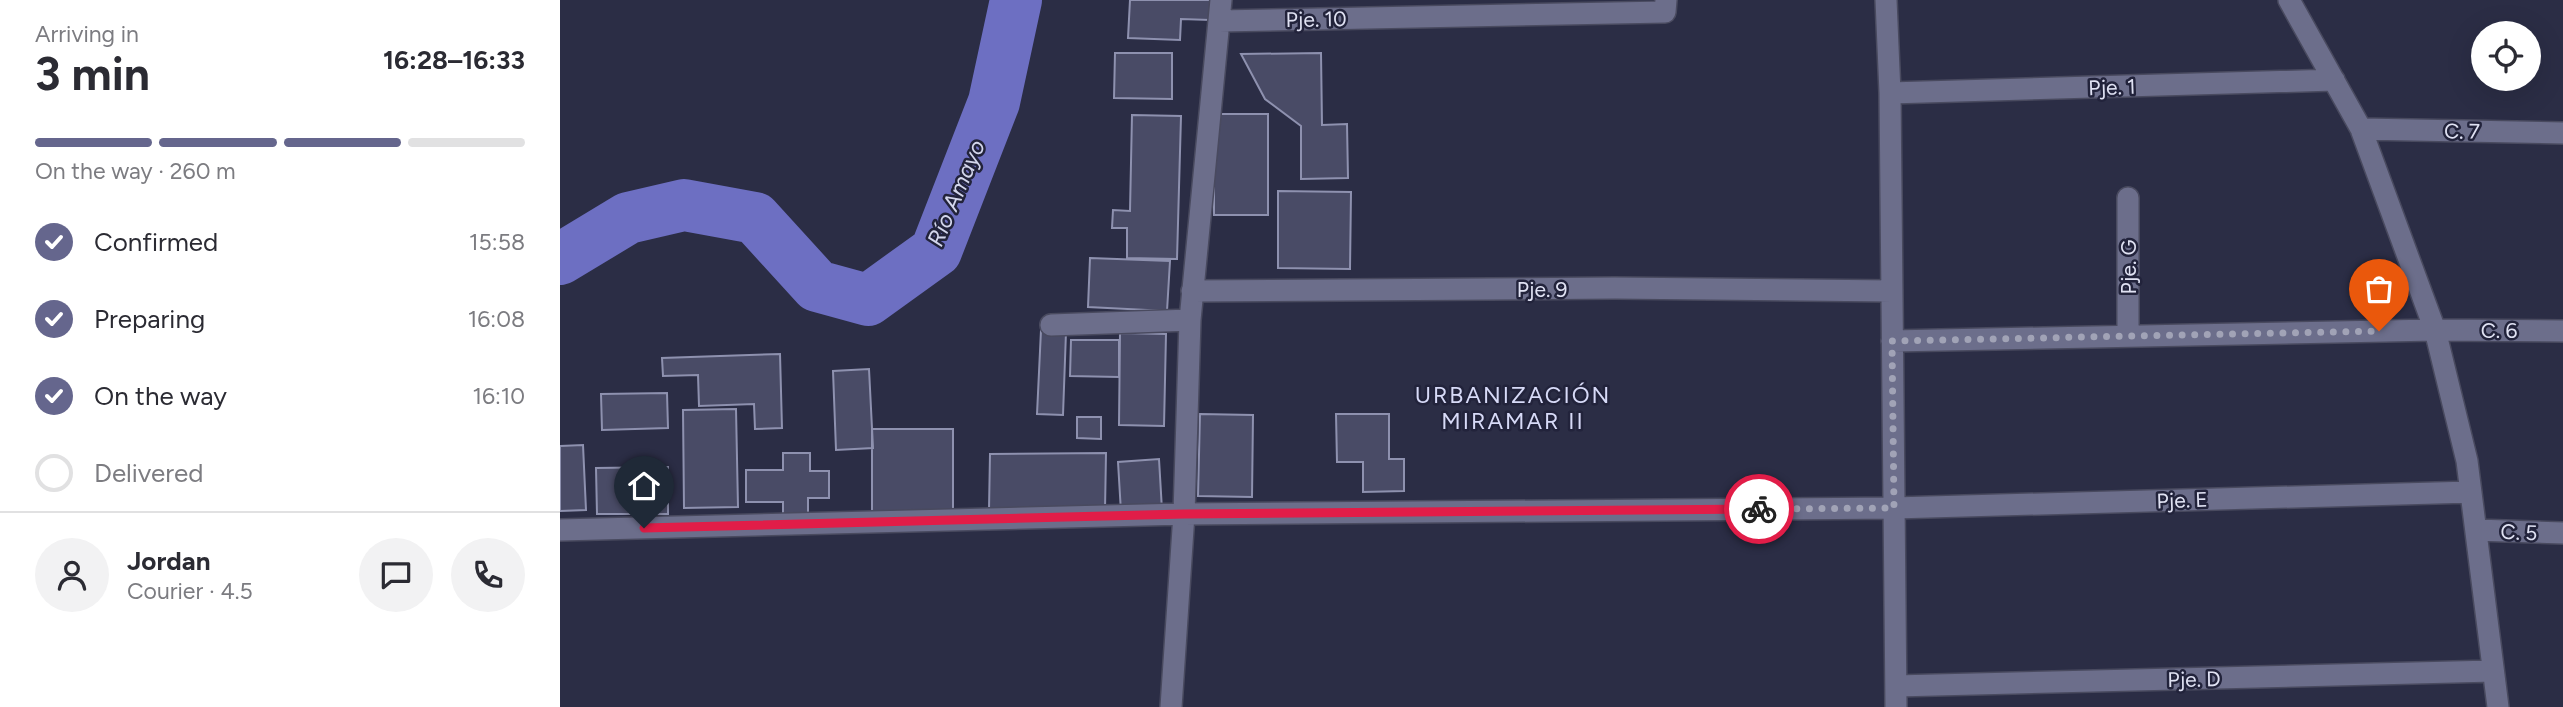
<!DOCTYPE html>
<html lang="en">
<head>
<meta charset="utf-8">
<style>
  :root { --surface:#fff; --page:#f2f2f3; --text:#2b2b33; --muted:#7c7c81; --line:#e1e1e2; --accent:#65668d }
  body { margin:0; font-family:Figtree,sans-serif; background:var(--page); color:var(--text); height:100vh; display:flex; flex-direction:column; font-size:26px; white-space:nowrap }
  * { box-sizing:border-box; margin:0 }
  p { font-size:23px; color:var(--muted) }
  .icon { flex:none; width:38px; height:38px; fill:none; stroke:currentColor; stroke-width:2; stroke-linecap:round; stroke-linejoin:round }
  .map { position:relative; flex:1; overflow:hidden }
  .sheet { display:flex; flex-direction:column; background:var(--surface); width:560px }
  .sheet>* { flex:none }
  .fabs { position:absolute; left:1911px; top:21px; display:grid; gap:14px }
  .fabs a { display:grid; place-items:center; width:70px; height:70px; border-radius:50%; background:var(--surface); box-shadow:0 7px 28px #0002; font-size:35px }
  .pin { position:absolute; display:grid; place-items:center; width:60px; height:60px; color:#fff; margin:-72px -30px; border-radius:50% 50% 50% 0; rotate:-45deg; box-shadow:0 0 7px #0007 }
  .pin .icon { rotate:45deg }
  .courier { position:absolute; display:grid; place-items:center; width:70px; height:70px; margin:-35px; border:5px solid #e11d48; border-radius:50%; background:#fff; color:#222; box-shadow:0 2px 9px #0007 }
  .headline em { font-style:normal; font-weight:700 }
  .headline div { display:flex; flex-direction:column-reverse }
  .headline { display:flex; align-items:center; justify-content:space-between; height:119px; padding:0 35px }
  h1 { font-size:46px; font-weight:700; line-height:52px }
  .bar { display:grid; grid-template-columns:repeat(4,1fr); gap:10px 7px; align-content:center; height:84px; padding:0 35px }
  .bar i { height:9px; border-radius:5px; background:var(--line) }
  .bar .selected { background:var(--accent) }
  .bar p { grid-column:span 4 }
  .line { display:flex; align-items:center; gap:18px; padding:0 35px; border-top:2px solid var(--line) }
  .line div { flex:1 }
  .round { display:grid; place-items:center; flex:none; width:74px; height:74px; border-radius:37px; background:var(--page) }
  ol { padding:0 35px; list-style:none }
  li { display:flex; align-items:center; gap:21px; height:77px }
  li p { margin-inline-start:auto }
  li .icon { padding:7px; border-radius:50%; background:var(--accent); color:#fff; stroke-width:4 }
  li:last-child { color:var(--muted) }
  li i { width:38px; height:38px; border:4px solid var(--line); border-radius:50% }
  main { display:flex; flex:1; min-height:0 }
  .map>svg:first-child { display:block }
  .lines { fill:none; stroke-linecap:round; stroke-linejoin:round }
  .river { stroke:#6d6fc2; stroke-width:52 }
  .building { fill:#494b66; stroke:#8e91af; stroke-width:2 }
  .street-casing { stroke:#494a5f; stroke-width:24 }
  .street { stroke:#6c6e8b; stroke-width:21 }
  .done { stroke:#a1a3b6; stroke-width:7; stroke-dasharray:0 12.6 }
  .route { stroke:#e11d48; stroke-width:9 }
  .labels { text-anchor:middle; dominant-baseline:central; stroke-width:5; stroke-linejoin:round; paint-order:stroke }
  .street-label { font-size:21px; fill:#e0e2f3; stroke:#22233b }
  .water-label { font-size:23px; font-style:italic; fill:#d3d6ec; stroke:#22233b }
  .neighbourhood-label { font-size:23px; letter-spacing:2px; fill:#d7daf7; stroke:#22233b }
</style>
</head>
<body>
<main>
<section class="sheet">
<div class="headline"><div><h1>3 min</h1><p>Arriving in</p></div><em>16:28–16:33</em></div>
<div class="bar"><i class="selected"></i><i class="selected"></i><i class="selected"></i><i></i><p>On the way · 260 m</p></div>
<ol>
<li><svg class="icon" aria-label="check" viewBox="0 0 24 24"><path d="M5 12l5 5 9-10"/></svg>Confirmed<p>15:58</p></li>
<li><svg class="icon" aria-label="check" viewBox="0 0 24 24"><path d="M5 12l5 5 9-10"/></svg>Preparing<p>16:08</p></li>
<li><svg class="icon" aria-label="check" viewBox="0 0 24 24"><path d="M5 12l5 5 9-10"/></svg>On the way<p>16:10</p></li>
<li><i></i>Delivered</li>
</ol>
<div class="line" style="height:126px"><a class="round"><svg class="icon" aria-label="person" viewBox="0 0 24 24"><circle cx="12" cy="8" r="4"/><path d="M4 21q1-7 8-7t8 7"/></svg></a><div><b>Jordan</b><p>Courier · 4.5</p></div><a class="round"><svg class="icon" aria-label="chat" viewBox="0 0 24 24"><path d="M4 5h16v11H9l-5 4z"/></svg></a><a class="round"><svg class="icon" aria-label="phone" viewBox="0 0 24 24"><path d="M5 4h4l2 5-3 2q2 4 5 5l2-3 5 2v4C11 20 4 13 5 4z"/></svg></a></div>
</section>
<div class="map">
<svg width="2003" height="707" viewBox="0 0 2003 707">
  <rect width="100%" height="100%" fill="#2b2d45"/>
  <g class="lines">
    <path class="river" d="M0,259L68,218L124,205L195,218L257,286L308,300L376,251L434,102L456,0"/>
  </g>
  <path class="building" d="M570,0H651L650,20L621,19L620,40L568,38Z
    M555,53H612V99L554,98Z
    M761,53L762,125L787,124L788,178L741,179V126L705,99L681,54Z
    M654,114H708V215H654Z
    M572,115L621,116L617,259L567,258V228H552L553,210L570,211Z
    M718,191L791,192L790,269L718,268Z
    M530,258L610,261L607,311L528,307Z
    M481,330L506,332L503,415L477,414Z
    M560,333L606,334L604,426L559,425Z
    M511,340H559V377L510,376Z
    M220,354L222,428L195,429L194,404L139,406L138,375L103,376L102,358Z
    M309,369L313,448L276,450L273,371Z
    M107,393L108,428L42,430L41,394Z
    M176,409L178,507L124,508L123,410Z
    M640,414L693,415L692,497L638,496Z
    M776,414H829V459H844V491L803,492V462H777Z
    M517,417H541V439L517,438Z
    M312,429H393V512L312,513Z
    M23,445L26,510L0,511V446Z
    M223,453H250V471H269V498H248V514H223V502H186V470H223Z
    M546,453L545,510H429L430,454Z
    M599,459L602,510L561,512L558,462Z
    M108,467V514H37L36,468Z"/>
  <g class="lines">
    <g class="street-casing">
      <path id="street" d="M1326,0L1330,93L1336,707
        M1729,0L1801,129L1875,330L1907,461L1938,707
        M659,21L1105,12L1106,0
        M1330,93L1774,80
        M1801,129L2003,133
        M1568,198V336
        M632,291L1055,288L1332,291
        M491,325L630,320
        M1332,341L1875,330L2003,331
        M0,530L624,514L1334,508L1911,492
        M1916,530L2003,533
        M1336,686L1933,671
        M611,707L624,514L630,320L661,0"/>
    </g>
    <use href="#street" class="street"/>
  </g>
  <g class="lines">
    <path class="done" d="M1199,509L1334,508L1332,341L1819,331"/>
    <path class="route" d="M84,528L624,514L1199,509"/>
  </g>
  <g class="labels">
    <g class="street-label">
      <text transform="translate(756 19) rotate(-1)">Pje. 10</text>
      <text transform="translate(1552 87) rotate(-2)">Pje. 1</text>
      <text transform="translate(1902 131) rotate(1)">C. 7</text>
      <text transform="translate(1568 267) rotate(-90)">Pje. G</text>
      <text x="982" y="289">Pje. 9</text>
      <text x="1939" y="330">C. 6</text>
      <text transform="translate(1622 500) rotate(-2)">Pje. E</text>
      <text transform="translate(1959 532) rotate(2)">C. 5</text>
      <text transform="translate(1634 679) rotate(-1)">Pje. D</text>
    </g>
    <g class="water-label">
      <text transform="translate(396 193) rotate(-67)">Río Amayo</text>
    </g>
    <g class="neighbourhood-label">
      <text x="953" y="395">URBANIZACIÓN<tspan x="953" dy="26">MIRAMAR II</tspan></text>
    </g>
  </g>
</svg>
<div class="fabs">
<a><svg class="icon" aria-label="locate" viewBox="0 0 24 24"><circle cx="12" cy="12" r="6"/><path d="M12 2v4M12 18v4M2 12h4M18 12h4"/></svg></a>
</div>
<div class="pin" style="left:1819px;top:331px;background:#ea580c"><svg class="icon" aria-label="bag" viewBox="0 0 24 24"><path d="M5 8h14l-1 12H6zM9 8a3 3 0 0 1 6 0"/></svg></div>
<div class="pin" style="left:84px;top:528px;background:#1f2937"><svg class="icon" aria-label="home" viewBox="0 0 24 24"><path d="M3 11l9-7 9 7M6 9v11h12V9"/></svg></div>
<div class="courier" style="left:1199px;top:509px"><svg class="icon" aria-label="bike" viewBox="0 0 24 24"><circle cx="6" cy="16" r="4"/><circle cx="18" cy="16" r="4"/><path d="M6 16l4-8h5l3 8M10 8l3 8H6M13 5h3"/></svg></div>
</div>
</main>
</body>
</html>
